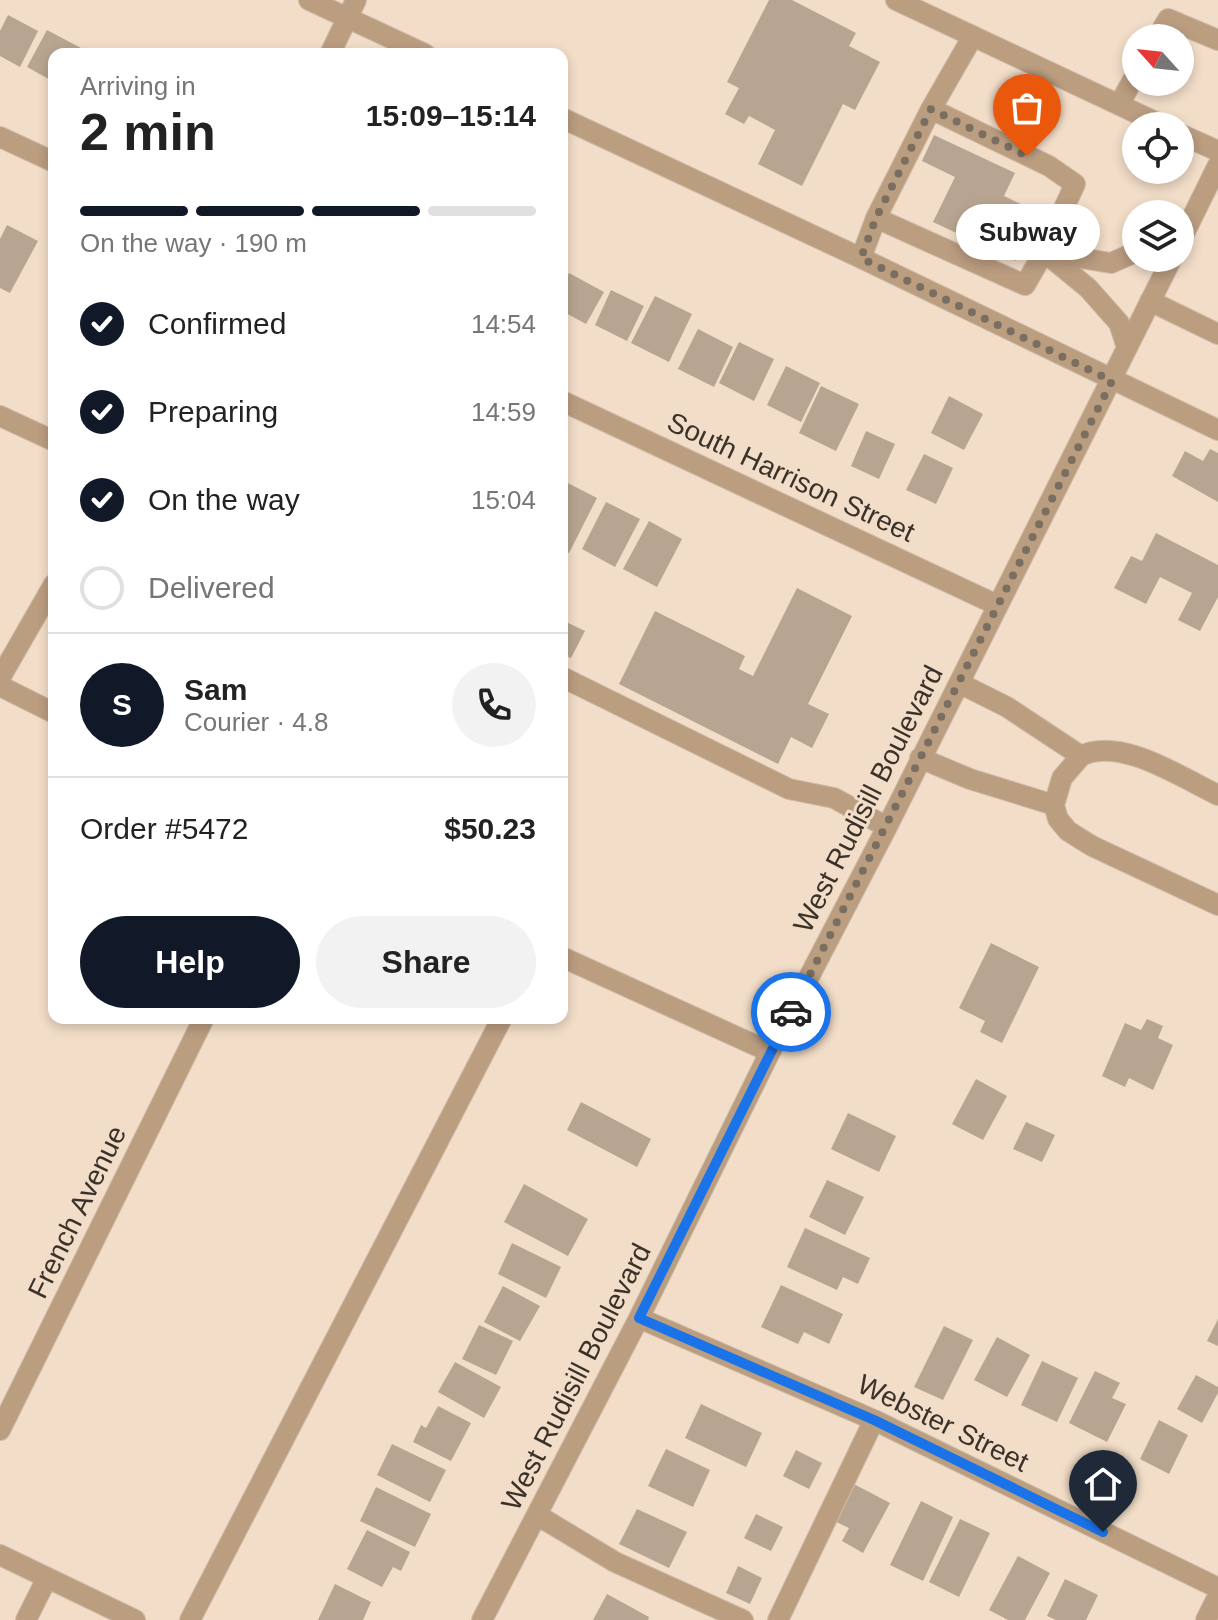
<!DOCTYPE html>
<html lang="en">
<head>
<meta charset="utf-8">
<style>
  :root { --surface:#fff; --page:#f2f2f2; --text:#222; --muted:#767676; --line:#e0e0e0; --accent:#111827 }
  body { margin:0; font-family:Arial,sans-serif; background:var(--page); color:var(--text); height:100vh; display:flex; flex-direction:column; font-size:30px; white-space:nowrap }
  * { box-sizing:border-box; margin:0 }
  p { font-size:26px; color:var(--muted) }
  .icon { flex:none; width:44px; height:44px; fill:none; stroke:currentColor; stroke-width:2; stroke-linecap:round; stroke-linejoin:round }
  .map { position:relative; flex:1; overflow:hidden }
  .sheet { position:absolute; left:48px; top:48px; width:520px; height:976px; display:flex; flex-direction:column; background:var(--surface); border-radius:16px; box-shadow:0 4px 12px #0003 }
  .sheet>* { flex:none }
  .needle { width:52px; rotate:297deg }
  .tools { position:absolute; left:1122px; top:24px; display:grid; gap:16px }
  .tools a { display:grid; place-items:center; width:72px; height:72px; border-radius:50%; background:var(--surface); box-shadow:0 4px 12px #0003; font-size:40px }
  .pin { position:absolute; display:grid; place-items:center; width:68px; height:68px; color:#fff; margin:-82px -34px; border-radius:50% 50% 50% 0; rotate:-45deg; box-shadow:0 0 8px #0007 }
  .pin .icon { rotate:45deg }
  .courier { position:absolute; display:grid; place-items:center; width:80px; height:80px; margin:-40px; border:6px solid #1a73e8; border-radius:50%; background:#fff; color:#222; box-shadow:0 2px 10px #0007 }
  .bubble { position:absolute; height:56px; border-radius:28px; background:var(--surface); box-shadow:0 4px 12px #0003; font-size:26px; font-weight:700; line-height:56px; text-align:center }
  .headline em { font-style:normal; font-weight:700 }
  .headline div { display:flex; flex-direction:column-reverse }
  .headline { display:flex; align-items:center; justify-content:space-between; height:136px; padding:0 32px }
  h1 { font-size:52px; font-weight:700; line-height:60px }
  .bar { display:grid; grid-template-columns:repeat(4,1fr); gap:12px 8px; align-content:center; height:96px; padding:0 32px }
  .bar i { height:10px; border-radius:6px; background:var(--line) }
  .bar .on { background:var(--accent) }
  .bar p { grid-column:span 4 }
  .line { display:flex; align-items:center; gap:20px; padding:0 32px; border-top:2px solid var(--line) }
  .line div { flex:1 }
  .round { display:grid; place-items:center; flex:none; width:84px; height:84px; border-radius:42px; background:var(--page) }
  ol { padding:0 32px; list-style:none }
  li { display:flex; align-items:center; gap:24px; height:88px }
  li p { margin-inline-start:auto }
  li .icon { padding:8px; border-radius:50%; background:var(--accent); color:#fff; stroke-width:4 }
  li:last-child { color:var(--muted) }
  li i { width:44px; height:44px; border:4px solid var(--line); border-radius:50% }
  .primary-button { display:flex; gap:16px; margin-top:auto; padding:16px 32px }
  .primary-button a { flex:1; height:92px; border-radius:48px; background:var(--accent); color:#fff; font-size:32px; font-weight:700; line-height:92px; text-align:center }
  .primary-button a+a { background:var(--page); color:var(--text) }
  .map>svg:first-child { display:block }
  .building { fill:#b8a591 }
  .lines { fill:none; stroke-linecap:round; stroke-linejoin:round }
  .minor-casing { stroke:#cdbba8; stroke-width:22 }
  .minor { stroke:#bb9d80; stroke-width:20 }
  .done { stroke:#7a6e61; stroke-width:8; stroke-dasharray:0 14.4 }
  .route { stroke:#1a73e8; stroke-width:10 }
  .labels { text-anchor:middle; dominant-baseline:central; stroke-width:6; stroke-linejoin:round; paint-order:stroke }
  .street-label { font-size:28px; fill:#3a3229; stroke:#f2ddc8 }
</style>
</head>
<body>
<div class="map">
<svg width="1218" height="1620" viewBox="0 0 1218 1620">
  <rect width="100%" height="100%" fill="#f2ddc8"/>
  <path class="building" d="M769,0H792L856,33L849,46L880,62L855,110L843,104L802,186L758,164L775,130L749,116L744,124L725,114L739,88L727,82Z
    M8,15L38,31L20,67L0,56V31Z
    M47,30L81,48L78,54H54V82L27,67Z
    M934,135L1015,173L1004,196L1039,213L1016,261L933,222L955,177L922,161Z
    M7,225L38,241L10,293L0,288V239Z
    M569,273L604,292L586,324L562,311V286Z
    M611,290L644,306L627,341L595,325Z
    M655,296L692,314L669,362L631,343Z
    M698,329L733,347L714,387L678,369Z
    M739,342L774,359L754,401L719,383Z
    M786,366L820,383L801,422L767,405Z
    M821,386L859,404L836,451L799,433Z
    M949,396L983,414L964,450L931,433Z
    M866,431L895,444L879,479L851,466Z
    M1210,449L1218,453V502L1172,476L1185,451L1203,461Z
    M924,454L953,468L936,504L906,490Z
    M562,480L597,498L569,553L562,549Z
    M606,502L640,519L615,567L582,549Z
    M649,521L682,539L657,587L623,569Z
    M1156,533L1218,565V597L1200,631L1178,620L1192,593L1160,577L1146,604L1114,588L1131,556L1142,561Z
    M797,588L852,616L808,704L829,714L812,748L791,737L778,764L619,684L655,611L745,656L739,669L753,676Z
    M562,620L585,631L571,658L562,654Z
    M991,943L1039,967L1002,1043L980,1032L985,1021L959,1008Z
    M1147,1019L1163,1026L1158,1038L1173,1045L1153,1090L1129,1078L1125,1087L1102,1076L1125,1023L1141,1030Z
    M976,1079L1007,1096L983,1140L952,1124Z
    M581,1102L651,1139L637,1167L567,1130Z
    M848,1113L896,1136L879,1172L831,1149Z
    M1026,1122L1055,1135L1042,1162L1013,1149Z
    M827,1180L864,1197L845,1235L809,1217Z
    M524,1184L588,1219L568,1256L504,1222Z
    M805,1228L870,1258L858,1284L843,1277L837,1290L787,1267Z
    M512,1243L561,1267L546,1298L498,1274Z
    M781,1285L843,1314L829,1344L804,1332L798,1344L761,1327Z
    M503,1286L540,1306L520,1341L484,1322Z
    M1218,1319V1346L1207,1341Z
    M479,1325L513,1341L496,1375L462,1359Z
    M944,1326L973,1340L943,1400L914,1387Z
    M997,1337L1030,1355L1007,1397L974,1380Z
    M1042,1361L1078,1378L1057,1422L1021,1405Z
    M455,1362L501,1387L484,1418L438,1392Z
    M1095,1371L1120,1383L1112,1398L1126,1404L1107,1442L1069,1423Z
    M1196,1375L1218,1387V1393L1202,1423L1177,1409Z
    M701,1404L762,1433L746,1467L685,1438Z
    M438,1406L471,1423L451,1461L413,1442L421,1425L426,1428Z
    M1159,1420L1188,1435L1169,1474L1140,1459Z
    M392,1444L446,1470L430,1502L377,1475Z
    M666,1449L710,1470L693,1507L648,1486Z
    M796,1450L822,1463L809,1489L783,1476Z
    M850,1482L890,1503L863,1553L842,1541L849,1528L830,1519Z
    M376,1487L431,1514L415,1547L360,1521Z
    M921,1501L953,1517L923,1581L890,1565Z
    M637,1509L687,1532L669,1568L619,1544Z
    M756,1514L783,1527L771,1551L744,1538Z
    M960,1519L990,1533L959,1597L929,1582Z
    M367,1530L410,1552L401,1571L393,1567L382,1587L347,1569Z
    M1018,1556L1050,1573L1025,1620H1008L989,1610Z
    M738,1566L762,1578L750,1604L726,1593Z
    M1065,1579L1098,1595L1086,1620H1056L1047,1616Z
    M335,1584L371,1602L363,1620H318Z
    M607,1594L649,1617L648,1620H593Z"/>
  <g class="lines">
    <g class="minor-casing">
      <path id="minor" d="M309,0L425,54
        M896,0L1164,126
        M1157,38L1168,19L1218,40
        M330,54L356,0
        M1119,105L1136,74
        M562,118L861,258L1218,430
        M1180,134L1218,151
        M0,137L54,162
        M876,218L931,109L973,36
        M1180,242L1218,165
        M861,258L876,218L1025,285L1044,252L1075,184L1049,166L931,109
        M1150,301L1218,334
        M1127,348L1119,323L1088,288L1044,252L1111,263L1136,252
        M562,401L997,605
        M0,416L54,441
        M562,677L789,789L834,798L887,827
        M0,678L54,584
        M959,683L1007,707L1081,756C1120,736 1182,778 1218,795
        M0,686L54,713
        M920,758L970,779L1054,805L1058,819L1068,831L1092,846L1218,905
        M1054,805L1062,778L1081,756
        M562,957L770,1052
        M639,1318L874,1420L1218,1588
        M0,1430L204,1018
        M537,1515L615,1562L743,1620
        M0,1555L135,1620
        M26,1620L47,1578
        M190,1620L502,1018
        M482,1620L639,1318L770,1052L887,827L1172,258
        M778,1620L874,1420
        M1206,1620L1218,1596"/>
    </g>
    <use href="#minor" class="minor"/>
  </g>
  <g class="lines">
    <path class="done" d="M791,1012L1112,381L861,258L876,218L931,109L1027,156"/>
    <path class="route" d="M791,1012L639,1318L874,1420L1103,1532"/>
  </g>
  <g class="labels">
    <g class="street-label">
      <text transform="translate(791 477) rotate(25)">South Harrison Street</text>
      <text transform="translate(868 799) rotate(-63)">West Rudisill Boulevard</text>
      <text transform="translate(77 1212) rotate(-64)">French Avenue</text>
      <text transform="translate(576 1377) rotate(-63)">West Rudisill Boulevard</text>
      <text transform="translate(943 1423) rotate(26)">Webster Street</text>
    </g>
  </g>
</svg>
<div class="tools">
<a><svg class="needle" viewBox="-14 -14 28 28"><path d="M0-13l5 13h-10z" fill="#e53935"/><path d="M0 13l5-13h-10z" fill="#767676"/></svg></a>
<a><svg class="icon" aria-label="locate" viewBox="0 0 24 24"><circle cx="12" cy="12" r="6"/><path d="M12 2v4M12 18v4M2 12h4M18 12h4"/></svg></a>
<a><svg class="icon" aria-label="layers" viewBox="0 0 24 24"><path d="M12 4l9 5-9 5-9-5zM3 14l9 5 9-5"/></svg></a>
</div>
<div class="pin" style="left:1027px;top:156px;background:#ea580c"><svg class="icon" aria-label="bag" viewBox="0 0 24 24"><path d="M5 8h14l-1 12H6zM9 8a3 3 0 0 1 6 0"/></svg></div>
<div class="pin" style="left:1103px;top:1532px;background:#1f2937"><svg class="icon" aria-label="home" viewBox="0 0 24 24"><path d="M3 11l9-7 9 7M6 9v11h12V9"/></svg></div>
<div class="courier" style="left:791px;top:1012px"><svg class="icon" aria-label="car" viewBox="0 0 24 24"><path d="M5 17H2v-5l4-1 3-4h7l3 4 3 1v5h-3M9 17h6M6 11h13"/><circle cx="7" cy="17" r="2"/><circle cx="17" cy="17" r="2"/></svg></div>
<div class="bubble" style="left:956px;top:204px;width:144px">Subway</div>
<section class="sheet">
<div class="headline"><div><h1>2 min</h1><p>Arriving in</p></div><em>15:09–15:14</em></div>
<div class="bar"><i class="on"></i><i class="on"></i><i class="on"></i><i></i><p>On the way · 190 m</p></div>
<ol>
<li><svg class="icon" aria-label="check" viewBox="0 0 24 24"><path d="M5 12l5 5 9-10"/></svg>Confirmed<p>14:54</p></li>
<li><svg class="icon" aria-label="check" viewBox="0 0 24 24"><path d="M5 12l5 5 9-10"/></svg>Preparing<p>14:59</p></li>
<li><svg class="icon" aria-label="check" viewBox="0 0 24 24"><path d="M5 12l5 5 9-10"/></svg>On the way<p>15:04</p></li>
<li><i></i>Delivered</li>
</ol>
<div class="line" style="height:144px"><b class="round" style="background:var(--accent);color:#fff">S</b><div><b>Sam</b><p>Courier · 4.8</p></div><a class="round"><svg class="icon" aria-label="phone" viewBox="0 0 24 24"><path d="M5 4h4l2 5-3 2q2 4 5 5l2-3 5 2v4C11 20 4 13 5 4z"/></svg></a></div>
<div class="line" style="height:104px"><div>Order #5472</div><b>$50.23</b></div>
<div class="primary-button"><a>Help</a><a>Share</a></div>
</section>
</div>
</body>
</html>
